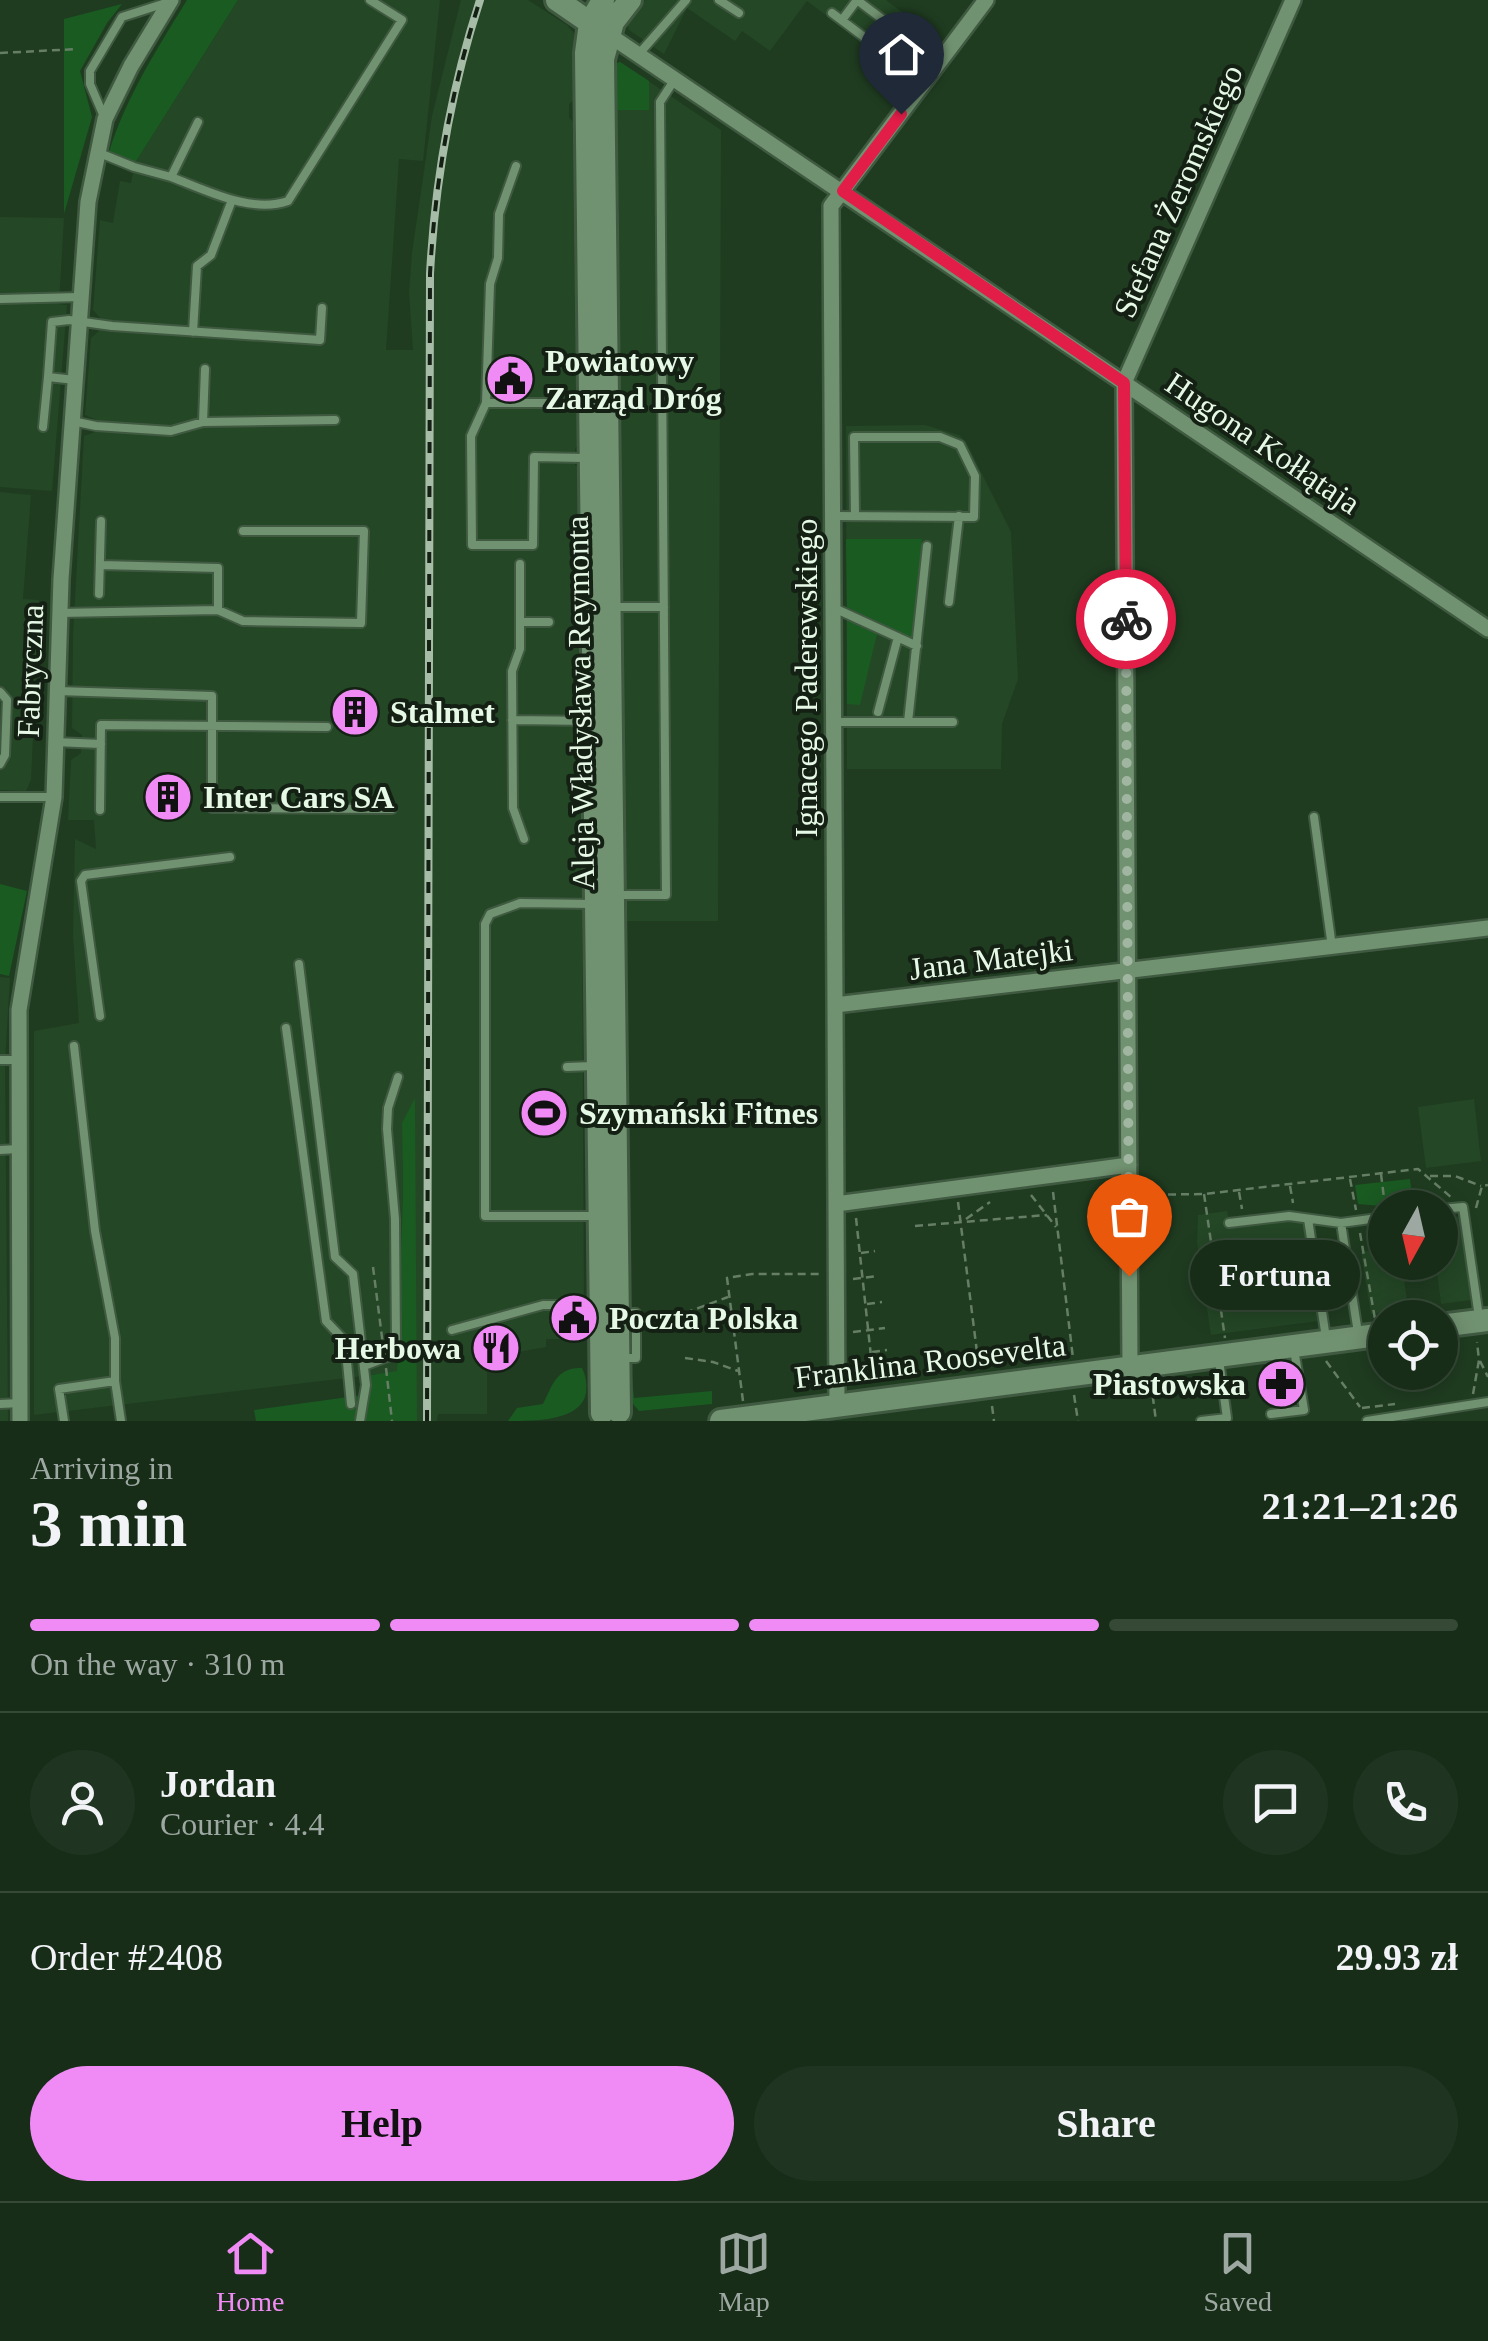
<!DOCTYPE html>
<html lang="en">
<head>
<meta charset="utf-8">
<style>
  :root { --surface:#172d18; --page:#203521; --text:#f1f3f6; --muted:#9ea8a2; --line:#364937; --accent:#f08bf6 }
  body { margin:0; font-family:"Times New Roman",serif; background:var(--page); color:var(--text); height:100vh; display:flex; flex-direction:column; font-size:38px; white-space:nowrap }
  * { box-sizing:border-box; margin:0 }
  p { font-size:32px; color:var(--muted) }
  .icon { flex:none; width:55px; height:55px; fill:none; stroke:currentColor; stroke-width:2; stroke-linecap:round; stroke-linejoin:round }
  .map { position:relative; height:1421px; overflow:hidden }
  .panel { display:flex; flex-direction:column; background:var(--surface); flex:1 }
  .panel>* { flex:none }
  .needle { width:65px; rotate:188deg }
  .controls { position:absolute; left:1368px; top:1190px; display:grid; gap:20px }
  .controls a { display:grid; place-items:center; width:90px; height:90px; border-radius:50%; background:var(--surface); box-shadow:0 5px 25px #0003,0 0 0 2px var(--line); font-size:50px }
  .pin { position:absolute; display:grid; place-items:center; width:85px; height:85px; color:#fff; margin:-102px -42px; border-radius:50% 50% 50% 0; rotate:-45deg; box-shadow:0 0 10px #0007 }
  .pin .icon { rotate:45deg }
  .courier { position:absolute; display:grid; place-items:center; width:100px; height:100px; margin:-50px; border:8px solid #e11d48; border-radius:50%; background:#fff; color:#222; box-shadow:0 2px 12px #0007 }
  .bubble { position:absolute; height:70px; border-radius:35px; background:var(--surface); box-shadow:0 5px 25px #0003,0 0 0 2px var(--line); font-size:32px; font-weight:800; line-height:70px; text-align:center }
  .summary em { font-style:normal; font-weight:800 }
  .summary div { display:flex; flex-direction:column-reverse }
  .summary { display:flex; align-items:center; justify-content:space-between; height:170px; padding:0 30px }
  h1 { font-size:65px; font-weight:800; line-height:75px }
  .bar { display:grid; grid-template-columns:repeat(4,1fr); gap:15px 10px; align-content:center; height:120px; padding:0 30px }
  .bar i { height:12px; border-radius:8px; background:var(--line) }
  .bar .selected { background:var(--accent) }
  .bar p { grid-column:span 4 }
  .line { display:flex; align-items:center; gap:25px; padding:0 30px; border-top:2px solid var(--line) }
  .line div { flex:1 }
  .round { display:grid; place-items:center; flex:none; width:105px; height:105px; border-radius:52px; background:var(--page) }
  .action { display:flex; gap:20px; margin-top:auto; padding:20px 30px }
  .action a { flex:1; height:115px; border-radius:60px; background:var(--accent); color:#111; font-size:40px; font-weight:800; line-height:115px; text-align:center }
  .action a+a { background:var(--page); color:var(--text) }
  .tabs { display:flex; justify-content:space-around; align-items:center; height:140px; border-top:2px solid var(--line); background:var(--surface); font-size:28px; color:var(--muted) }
  .tabs a { display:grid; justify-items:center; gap:5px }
  .tabs .selected { color:var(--accent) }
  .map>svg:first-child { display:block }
  .built { fill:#244726 }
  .green { fill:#1a5b22 }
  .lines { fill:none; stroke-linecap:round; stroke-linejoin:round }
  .lane-casing { stroke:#405a42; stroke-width:12 }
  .street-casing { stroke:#405a42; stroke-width:20 }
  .secondary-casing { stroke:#405a42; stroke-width:28 }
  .path { stroke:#657e65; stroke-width:2.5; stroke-dasharray:8 5; stroke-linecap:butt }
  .lane { stroke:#719271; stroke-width:8 }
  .street { stroke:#719271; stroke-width:15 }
  .secondary { stroke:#719271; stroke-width:22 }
  .rail-casing { stroke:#a7bca7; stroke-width:8 }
  .rail { stroke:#132013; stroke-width:4; stroke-dasharray:11; stroke-linecap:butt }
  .done { stroke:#a0b6a1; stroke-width:10; stroke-dasharray:0 18 }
  .route { stroke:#e11d48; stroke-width:12 }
  .labels { text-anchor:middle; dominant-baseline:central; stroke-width:8; stroke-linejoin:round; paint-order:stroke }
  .street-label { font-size:32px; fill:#e6f8e6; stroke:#132013 }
  .poi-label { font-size:32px; font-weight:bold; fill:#e6f8e6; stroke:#132013; text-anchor:start }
</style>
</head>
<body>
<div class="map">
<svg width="1488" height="1421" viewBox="0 0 1488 1421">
  <rect width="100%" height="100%" fill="#1f3c20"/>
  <path class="built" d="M238,0H440L423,161L399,159L386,350H413L409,292L412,253L432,116L461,0H528L567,25L574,33L575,99L569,104V118L575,123L579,443L575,449V465L580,469L584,1312L580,1313V1339H546V1347L513,1353L506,1358L487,1359V1414H438L437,1421H411L402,1123L403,1191L397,1372L34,1415V1031L79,1023L73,936L75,839L96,849L94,820H68L71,760L81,753L82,735L72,728L73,635L84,436L95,432L96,420L85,415L91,338L99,331L101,319L93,310L100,220L113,223L120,181L131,183L135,163Z
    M645,0H886L940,41L911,79L807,1L770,51L742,31L735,41L687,8L664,54L629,30L627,24Z
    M620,62L721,130L718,921H624L615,214L619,213V202H615L614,64Z
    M0,217L64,218L59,304L67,305L52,491L0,487Z
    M925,425L959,435L966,442L1011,532L1018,679L1002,724L1001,769H847L846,426Z
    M0,492L31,495L23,599L39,600L31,780L26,791L0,790Z
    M0,977L10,978L5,1062L8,1421H0Z
    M1474,1099L1481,1161L1426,1168L1418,1107Z
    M1227,1211L1230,1225L1288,1219L1304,1222L1319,1321L1211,1335L1197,1243L1198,1215Z
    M1455,1216L1459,1217L1471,1300L1441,1304L1437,1272L1444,1271L1440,1218Z
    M1385,1248V1262L1412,1263L1402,1265L1408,1308L1371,1314L1361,1252Z"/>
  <path class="green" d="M187,0H238L135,163L109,152C126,97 157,49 187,0Z
    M122,4L107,23L80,71L92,117L64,214V19Z
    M620,62L649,81V110H614V64Z
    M846,539H922L912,639L847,607Z
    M847,619L877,634L860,705L847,704Z
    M0,884L27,891L9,976L0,974Z
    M415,1098L417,1421H256L254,1410L363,1395L365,1376L397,1371L403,1191L402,1123Z
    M1410,1179L1413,1202L1381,1206L1358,1204L1355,1185Z
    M582,1368C586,1376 587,1383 586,1393C581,1421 535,1421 508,1421L517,1408L543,1404C553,1384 557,1367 582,1368Z
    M629,1377H632L634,1398L712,1391V1404L639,1411L629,1399Z"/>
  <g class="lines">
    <g class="lane-casing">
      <path id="lane" d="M719,0L739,13
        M857,0L939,62
        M832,13L924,82
        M842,20L857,0
        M638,55L686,0
        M105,119L90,84V71L122,17L166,3
        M97,152L134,167L171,177L198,122
        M171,177C206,190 251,214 288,201L402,20L370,0
        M0,299L80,297
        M193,332L197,266L211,255L232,200
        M48,377L52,322L69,320L112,326L320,340L322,308
        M486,403L490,284L498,258L499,214L516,166
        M546,403H486L471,436L472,545H533L534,457L585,458
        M72,421L96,426L171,431L203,422L335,420
        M203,422L205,369
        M43,427L48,377L75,380
        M833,516L974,517L975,476L960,445L940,437H854L855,516
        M520,564V649L512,671L513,808L524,839
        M101,565L218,568V610L243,621L361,623L364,531H243
        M99,594L101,521
        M949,602L959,516
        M613,607H664
        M834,608L917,646
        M59,613L218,610
        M520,622H549
        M58,691L212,696V808L392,809
        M0,692L7,700L5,755L0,764
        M878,712L898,637
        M512,720L593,721
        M834,722H953
        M908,722L927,546
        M55,742L101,744
        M0,797H54
        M100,810L101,725L327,727
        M1314,817L1332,947
        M615,895H666L660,102L675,79
        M593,904L520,903L490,914L485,924V1216H598
        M299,964L335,1257L353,1274L366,1385L360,1421
        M100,1016L81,881L85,875L230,857
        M286,1028L326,1321L345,1341L351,1404
        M74,1046L95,1231L115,1338V1381L121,1421
        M0,1060H17
        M567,1067L593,1066
        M0,1150L18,1149
        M1440,1209L1463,1207L1479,1317
        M1308,1219L1326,1338
        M1229,1223L1289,1216L1341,1223L1385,1217
        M1341,1223L1358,1333
        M452,1330L543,1305H596
        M621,1358H636V1313H621
        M364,1366L393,1355L396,1343L395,1219L387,1129L388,1108L398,1077
        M0,1404L20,1403
        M1271,1414L1304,1410L1294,1349
        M64,1421L59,1389L115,1381
        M1201,1421L1227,1418L1219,1360
        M1367,1421L1488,1402"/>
    </g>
    <g class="street-casing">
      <path id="street" d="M609,35L1488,629
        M835,1005L1488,928
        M836,1204L1129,1165
        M1130,1368L1124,383L1293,0
        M837,1406L831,206L986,0
        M20,1421L19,1010L54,797L61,579L88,202L105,119L131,66L171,0"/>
    </g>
    <g class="secondary-casing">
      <path id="secondary" d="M557,0L602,31
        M1440,1326L1488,1320
        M619,1412L603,59L613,22L630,0
        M602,1413L586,53L590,23L603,0
        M721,1421L1385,1334"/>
    </g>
    <path class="path" d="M0,53L77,49
      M1381,1174L1385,1206
      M1430,1176H1455L1481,1186
      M1350,1179L1356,1210
      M1290,1186L1293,1203
      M1053,1192L1073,1358
      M1239,1192L1242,1209
      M1204,1194L1225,1338
      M1031,1195L1056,1227
      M1142,1195L1204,1194L1418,1169L1452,1198
      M958,1202L979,1368
      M1476,1208L1482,1186L1488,1185
      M856,1218L874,1384
      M966,1219L990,1202
      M915,1226L1047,1215
      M1360,1233L1375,1319
      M861,1253L875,1251
      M373,1267L383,1345
      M853,1279L878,1276
      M867,1304L882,1302
      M685,1313L728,1297
      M853,1332L885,1328
      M872,1352L887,1350
      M685,1358L713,1362L738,1371
      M1326,1361L1360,1407
      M1480,1361L1488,1377
      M386,1368L392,1421
      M1151,1383L1156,1421
      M1473,1394L1479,1360L1477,1342
      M1074,1395L1078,1421
      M743,1401L727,1278L752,1274H819
      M992,1406L994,1421
      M1362,1408L1395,1404"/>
    <use href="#lane" class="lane"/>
    <use href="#street" class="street"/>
    <use href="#secondary" class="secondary"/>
    <g class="rail-casing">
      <path id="rail" d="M427,1421L430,274C435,181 451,89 480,0"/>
    </g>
    <use href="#rail" class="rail"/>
  </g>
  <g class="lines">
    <path class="done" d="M1126,619L1129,1276"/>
    <path class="route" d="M901,114L843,191L1124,383L1126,619"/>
  </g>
  <defs>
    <g id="civic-disc" transform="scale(2.5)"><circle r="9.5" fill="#f08bf6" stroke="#132013"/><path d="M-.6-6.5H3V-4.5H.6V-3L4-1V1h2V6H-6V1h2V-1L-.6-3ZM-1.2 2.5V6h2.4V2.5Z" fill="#111"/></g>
    <g id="building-disc" transform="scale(2.5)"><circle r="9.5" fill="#f08bf6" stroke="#132013"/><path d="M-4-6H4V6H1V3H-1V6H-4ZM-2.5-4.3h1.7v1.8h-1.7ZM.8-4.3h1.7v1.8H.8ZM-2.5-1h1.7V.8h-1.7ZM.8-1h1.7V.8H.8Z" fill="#111"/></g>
    <g id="stadium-disc" transform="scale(2.5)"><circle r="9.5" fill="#f08bf6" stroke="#132013"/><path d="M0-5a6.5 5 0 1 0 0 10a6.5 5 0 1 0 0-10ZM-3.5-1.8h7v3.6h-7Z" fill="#111"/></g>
    <g id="restaurant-disc" transform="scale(2.5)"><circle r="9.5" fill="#f08bf6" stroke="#132013"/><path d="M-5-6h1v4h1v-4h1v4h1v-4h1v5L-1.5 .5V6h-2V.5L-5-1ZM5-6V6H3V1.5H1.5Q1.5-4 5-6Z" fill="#111"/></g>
    <g id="pharmacy-disc" transform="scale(2.5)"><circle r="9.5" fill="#f08bf6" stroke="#132013"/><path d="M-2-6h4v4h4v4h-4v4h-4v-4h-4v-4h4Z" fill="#111"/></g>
  </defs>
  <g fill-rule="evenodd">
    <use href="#civic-disc" x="510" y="379"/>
    <use href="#building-disc" x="355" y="712"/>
    <use href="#building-disc" x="168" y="797"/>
    <use href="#stadium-disc" x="544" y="1113"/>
    <use href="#civic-disc" x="574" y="1318"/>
    <use href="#restaurant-disc" x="496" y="1348"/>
    <use href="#pharmacy-disc" x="1281" y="1384"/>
  </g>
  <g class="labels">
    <g class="street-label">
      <text transform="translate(1178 191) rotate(-66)">Stefana Żeromskiego</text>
      <text transform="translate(1263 443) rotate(34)">Hugona Kołłątaja</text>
      <text transform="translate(30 671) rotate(-88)">Fabryczna</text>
      <text transform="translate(806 678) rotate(-90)">Ignacego Paderewskiego</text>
      <text transform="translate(580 703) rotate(-91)">Aleja Władysława Reymonta</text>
      <text transform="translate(991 959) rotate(-7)">Jana Matejki</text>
      <text transform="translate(930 1361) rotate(-7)">Franklina Roosevelta</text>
    </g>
    <g class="poi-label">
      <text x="545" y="361">Powiatowy<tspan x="545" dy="37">Zarząd Dróg</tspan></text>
      <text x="390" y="712">Stalmet</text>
      <text x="203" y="797">Inter Cars SA</text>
      <text x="579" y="1113">Szymański Fitnes</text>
      <text x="609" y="1318">Poczta Polska</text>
      <text x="461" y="1348" text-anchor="end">Herbowa</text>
      <text x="1246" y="1384" text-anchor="end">Piastowska</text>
    </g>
  </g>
</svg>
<div class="controls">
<a><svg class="needle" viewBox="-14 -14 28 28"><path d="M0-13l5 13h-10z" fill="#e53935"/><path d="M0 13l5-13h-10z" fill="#9ea8a2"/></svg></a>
<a><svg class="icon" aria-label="locate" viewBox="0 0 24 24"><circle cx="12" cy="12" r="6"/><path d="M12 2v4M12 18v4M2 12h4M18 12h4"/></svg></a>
</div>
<div class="pin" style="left:1129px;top:1276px;background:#ea580c"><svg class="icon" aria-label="bag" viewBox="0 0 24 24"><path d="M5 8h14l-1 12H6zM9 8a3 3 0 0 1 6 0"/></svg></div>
<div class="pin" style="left:901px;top:114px;background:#1f2937"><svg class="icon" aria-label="home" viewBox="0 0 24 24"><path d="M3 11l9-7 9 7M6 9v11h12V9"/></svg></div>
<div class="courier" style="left:1126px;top:619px"><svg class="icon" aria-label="bike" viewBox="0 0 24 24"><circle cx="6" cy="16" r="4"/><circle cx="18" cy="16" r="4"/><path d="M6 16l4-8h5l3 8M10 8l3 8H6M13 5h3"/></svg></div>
<div class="bubble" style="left:1190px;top:1240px;width:170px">Fortuna</div>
</div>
<section class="panel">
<div class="summary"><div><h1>3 min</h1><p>Arriving in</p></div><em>21:21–21:26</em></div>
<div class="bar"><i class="selected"></i><i class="selected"></i><i class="selected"></i><i></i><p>On the way · 310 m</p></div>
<div class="line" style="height:180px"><a class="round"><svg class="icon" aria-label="person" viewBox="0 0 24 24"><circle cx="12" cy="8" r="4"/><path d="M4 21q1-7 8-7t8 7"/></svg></a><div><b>Jordan</b><p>Courier · 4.4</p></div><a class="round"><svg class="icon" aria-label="chat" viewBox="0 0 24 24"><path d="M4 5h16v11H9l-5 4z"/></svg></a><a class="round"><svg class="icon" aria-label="phone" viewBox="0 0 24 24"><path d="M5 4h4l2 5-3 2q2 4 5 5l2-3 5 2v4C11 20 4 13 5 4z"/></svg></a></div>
<div class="line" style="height:130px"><div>Order #2408</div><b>29.93 zł</b></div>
<div class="action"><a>Help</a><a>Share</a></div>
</section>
<nav class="tabs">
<a class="selected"><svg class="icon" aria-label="home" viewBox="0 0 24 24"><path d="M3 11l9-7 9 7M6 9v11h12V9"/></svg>Home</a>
<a><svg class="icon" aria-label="map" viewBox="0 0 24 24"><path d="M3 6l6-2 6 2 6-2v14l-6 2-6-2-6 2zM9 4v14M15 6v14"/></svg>Map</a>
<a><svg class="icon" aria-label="saved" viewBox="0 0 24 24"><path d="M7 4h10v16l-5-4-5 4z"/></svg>Saved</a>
</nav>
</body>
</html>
